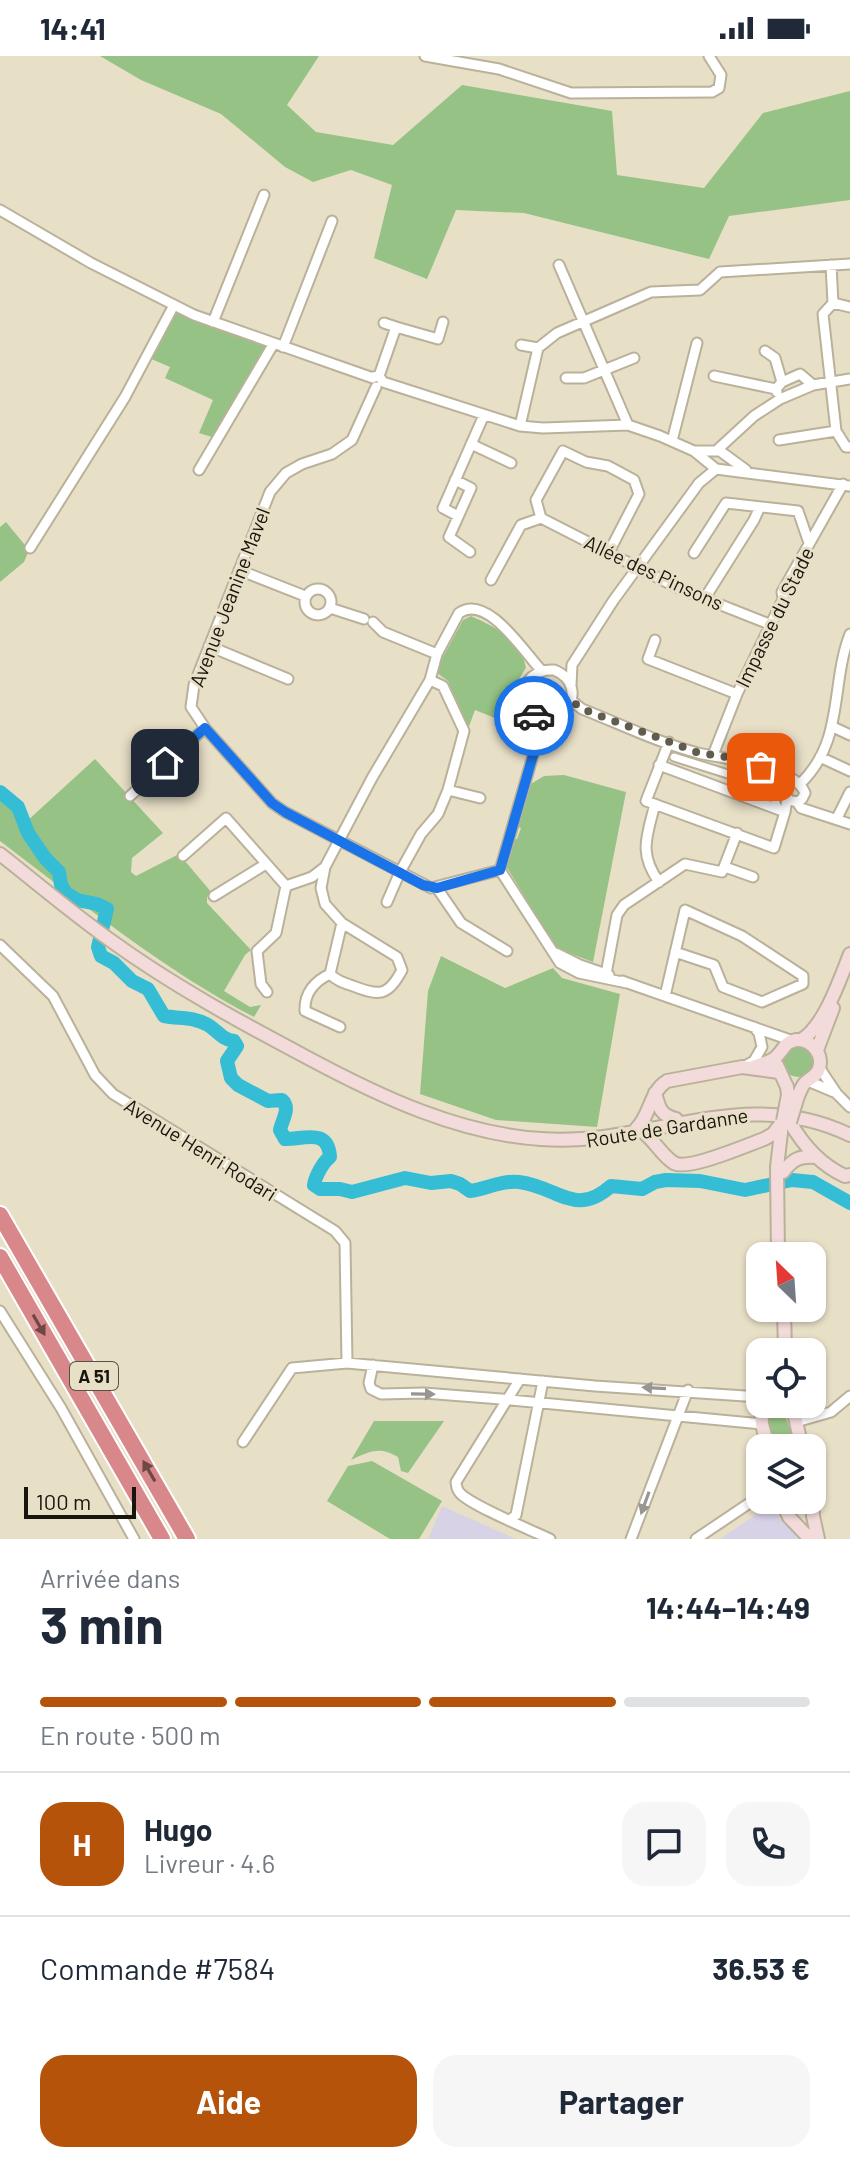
<!DOCTYPE html>
<html lang="fr">
<head>
<meta charset="utf-8">
<style>
  :root { --surface:#fff; --page:#f6f6f7; --text:#1f2937; --muted:#747a83; --line:#e0e1e3; --accent:#b45309 }
  body { margin:0; font-family:Barlow,sans-serif; background:var(--page); color:var(--text); height:100vh; display:flex; flex-direction:column; font-size:30px; white-space:nowrap }
  * { box-sizing:border-box; margin:0 }
  p { font-size:26px; color:var(--muted) }
  .icon { flex:none; width:44px; height:44px; fill:none; stroke:currentColor; stroke-width:2; stroke-linecap:round; stroke-linejoin:round }
  .map { position:relative; height:1483px; overflow:hidden }
  .details { display:flex; flex-direction:column; background:var(--surface); flex:1 }
  .details>* { flex:none }
  .needle { width:52px; rotate:335deg }
  .fabs { position:absolute; left:746px; top:1186px; display:grid; gap:16px }
  .fabs a { display:grid; place-items:center; width:80px; height:80px; border-radius:16px; background:var(--surface); box-shadow:0 2px 6px #0004; font-size:40px }
  .scale { position:absolute; left:24px; bottom:20px; width:112px; box-sizing:border-box; padding-left:8px; border:4px solid #18150d; border-top:0; font-size:22px; line-height:28px; white-space:nowrap; color:#18150d; -webkit-text-stroke:6px #e8dfc7; paint-order:stroke }
  .pin { position:absolute; display:grid; place-items:center; width:68px; height:68px; color:#fff; margin:-34px; border-radius:16px; box-shadow:0 4px 12px #0006 }
  .courier { position:absolute; display:grid; place-items:center; width:80px; height:80px; margin:-40px; border:6px solid #1a73e8; border-radius:50%; background:#fff; color:#222; box-shadow:0 2px 10px #0007 }
  .summary em { font-style:normal; font-weight:700 }
  .summary div { display:flex; flex-direction:column-reverse }
  .summary { display:flex; align-items:center; justify-content:space-between; height:136px; padding:0 40px }
  h1 { font-size:52px; font-weight:700; line-height:60px }
  .bar { display:grid; grid-template-columns:repeat(4,1fr); gap:12px 8px; align-content:center; height:96px; padding:0 40px }
  .bar i { height:10px; border-radius:6px; background:var(--line) }
  .bar .current { background:var(--accent) }
  .bar p { grid-column:span 4 }
  .line { display:flex; align-items:center; gap:20px; padding:0 40px; border-top:2px solid var(--line) }
  .line div { flex:1 }
  .round { display:grid; place-items:center; flex:none; width:84px; height:84px; border-radius:24px; background:var(--page) }
  .button { display:flex; gap:16px; margin-top:auto; padding:16px 40px }
  .button a { flex:1; height:92px; border-radius:24px; background:var(--accent); color:#fff; font-size:32px; font-weight:700; line-height:92px; text-align:center }
  .button a+a { background:var(--page); color:var(--text) }
  .status { display:flex; justify-content:space-between; align-items:center; height:56px; padding:0 40px; background:var(--surface); direction:ltr }
  .status svg { height:22px; fill:currentColor }
  .map>svg:first-child { display:block }
  .education { fill:#d8d2e7 }
  .green { fill:#96c385 }
  .lines { fill:none; stroke-linecap:round; stroke-linejoin:round }
  .river { stroke:#34bdd5; stroke-width:14 }
  .pedestrian-casing { stroke:#bab19a; stroke-width:11 }
  .minor-casing { stroke:#bab19a; stroke-width:13 }
  .secondary-casing { stroke:#bab19a; stroke-width:16 }
  .motorway-casing { stroke:#fff; stroke-width:20 }
  .pedestrian { stroke:#fff; stroke-width:7 }
  .minor { stroke:#fff; stroke-width:9 }
  .secondary { stroke:#f3dbdc; stroke-width:12 }
  .motorway { stroke:#d8878a; stroke-width:16 }
  .secondary-bridge-casing { stroke:#bab19a; stroke-width:16; stroke-linecap:butt }
  .secondary-bridge { stroke:#f3dbdc; stroke-width:12 }
  .oneway { fill:#6e4845 }
  .oneway2 { fill:#979692 }
  .done { stroke:#615c4e; stroke-width:8; stroke-dasharray:0 14.4 }
  .route { stroke:#1a73e8; stroke-width:10 }
  .labels { text-anchor:middle; dominant-baseline:central; stroke-width:6; stroke-linejoin:round; paint-order:stroke }
  .shield { fill:#e8dfc7; stroke:#565245; stroke-width:2 }
  .shield-label { font-size:18px; font-weight:bold; fill:#18150d }
  .street-label { font-size:20px; fill:#18150d; stroke:#e8dfc7 }
</style>
</head>
<body>
<div class="status"><b>14:41</b><svg viewBox="0 0 49 12"><path d="M0 12V9h3v3zM5 12V6h3v6zM10 12V3h3v9zM15 12V0h3v12zM26 1h20v11H26zM47 4h2v5h-2z"/></svg></div>
<div class="map">
<svg width="850" height="1483" viewBox="0 0 850 1483">
  <rect width="100%" height="100%" fill="#e8dfc7"/>
  <path class="education" d="M770,1449L781,1464L795,1474L800,1483H720Z
    M442,1450L516,1483H428Z"/>
  <path class="green" d="M100,0H319L287,49L316,76L393,89L462,29L612,55L617,119L704,132L763,57L850,35V144L729,160L709,203L524,157L456,154L427,223L374,202L392,129L351,114L313,126L285,111L221,58L141,24Z
    M176,257L267,289L215,382L199,377L213,344L165,322L170,311L149,302Z
    M6,466L29,494L24,506L0,526V471Z
    M471,560C495,571 521,583 526,612C509,636 514,642 528,666L525,674L475,654L468,673L448,625L437,617L438,610L463,564Z
    M95,703L163,777L132,802L131,816L136,820L179,798L212,837L207,841V847L251,894L245,899L224,935L250,951L261,949L254,961C163,914 82,847 0,785V732L4,739L17,747L26,766Z
    M564,719L626,736L593,906L556,892L506,810L512,784L517,783L521,772L516,770L529,729L544,720Z
    M441,900L505,932L553,912L562,922L620,938L597,1071L496,1064L420,1038L428,935Z
    M783 1006a15 15 0 1 1 30 0a15 15 0 1 1-30 0Z
    M766,1348L781,1349L797,1392H773L764,1353Z
    M374,1365H444L408,1417L401,1415L398,1401C379,1390 370,1395 351,1404Z
    M372,1405L442,1445L419,1483H390L327,1445L348,1410Z"/>
  <g class="lines">
    <path class="river" d="M0,736L18,751L28,777L45,802L59,816L61,829L66,837L77,844L97,848L107,853L98,891L101,900L114,907L132,925L148,933L164,960C180,963 192,960 208,969C218,975 221,983 234,985L237,990L227,1005L231,1022L238,1029L268,1045L282,1044C291,1052 282,1064 280,1074L285,1083C305,1083 328,1072 330,1101C323,1106 315,1121 314,1129L320,1133H340L352,1136L405,1122L431,1127L451,1125L460,1128L470,1135C486,1133 501,1124 519,1126C559,1131 575,1162 611,1130L642,1133L655,1126L666,1124L700,1125L745,1134L792,1124L813,1126L850,1147"/>
    <g class="pedestrian-casing">
      <path id="pedestrian" d="M674,701L769,731L786,721
        M769,731L779,754"/>
    </g>
    <g class="minor-casing">
      <path id="minor" d="M425,0L499,13L571,37L712,36L719,32L721,19L709,0
        M0,154L91,207L194,259L373,322
        M559,209L628,369
        M831,209L833,247
        M833,247L823,258L836,375L846,391H850
        M833,247L850,251
        M213,266L264,139
        M396,271L438,283L443,266
        M521,289L538,292
        M283,291L332,165
        M765,295L775,302L782,326L776,333L777,336
        M379,320L383,326L520,370L543,372L628,369L660,380L694,395L716,413
        M714,320L776,333
        M373,321L379,320L396,271L384,267
        M566,322H584L634,302
        M782,326L800,318L813,329
        M376,331L352,384L332,398L302,408L286,417L270,436L194,629L191,651L205,672L272,747L285,756L431,832L500,814
        M520,370L538,292L557,277L651,236L700,234L720,216L850,208
        M779,384L836,375
        M672,385L697,287
        M471,388L511,407
        M694,395H720L746,414
        M716,395L754,360L780,343L813,329L850,323
        M199,414L274,287
        M455,424L471,432L449,481L470,496
        M458,460L443,452L484,359
        M541,462L678,532L769,568
        M541,462L536,444L563,395L586,406L608,410L634,424L639,438L609,496
        M30,492L125,341L174,249
        M694,497L726,447L798,455L809,487
        M239,514L305,540
        M491,524L521,469L541,462
        M305 546a13 13 0 1 1 26 0a13 13 0 1 1-26 0Z
        M705,542L754,464L760,451
        M330,552L364,563
        M373,566L383,576L437,598
        M655,584L648,603L737,638
        M209,590L288,623
        M571,629L572,609L613,545L699,427L716,413L850,430
        M572,645L582,653C620,668 659,687 698,697C724,703 794,709 805,737L802,743L797,746
        M548,662L540,675L500,814L560,907L579,917L627,927
        M833,671L850,679
        M540,675C536,665 528,653 525,643C521,624 537,613 554,614C574,622 578,642 563,657
        M669,686L646,745L774,792L785,756L787,742
        M713,699L737,638L783,543L782,536L843,428
        M820,701L850,715
        M659,709L785,756
        M786,721L785,738L789,744L797,746L801,752L850,768
        M800,728C845,685 830,629 850,578
        M448,734L480,742
        M130,740L205,672
        M655,748C647,780 638,797 659,826
        M837,762L850,736
        M183,800L226,762L286,830L312,821L325,811L372,722L430,624L437,598L459,557C488,537 525,598 542,615
        M325,811L321,832L325,848L342,867L397,901L402,914C388,941 379,940 353,930C344,927 337,925 330,918L342,867
        M725,811L753,821
        M437,832L461,867L507,895
        M214,840L266,808
        M387,846L400,816L421,778L438,758L448,734L464,675L443,630L430,624
        M0,889L53,940L95,1019L113,1038L335,1175L345,1187L347,1307L292,1312L243,1386
        M556,897L580,909L609,919
        M330,918C315,925 304,937 305,955L340,971
        M606,918L617,859L624,849L685,808L722,816L737,777
        M622,925L793,985
        M267,936L261,928L257,895L276,877L286,830
        M665,940L685,854L742,880L803,920V928L762,946L723,931L714,909L675,896
        M745,1010L754,1005L762,991L759,977L754,971
        M819,1011L837,1038L850,1051
        M808,1025L834,1036
        M0,1255L61,1352L134,1483
        M347,1307L595,1330L760,1341
        M373,1309L369,1327L371,1333L381,1338L424,1337L501,1343L762,1368
        M520,1323L456,1426C457,1431 456,1433 460,1437C470,1449 533,1475 550,1483
        M796,1366L831,1356L850,1340
        M510,1464L516,1459L543,1325
        M631,1483L688,1334
        M696,1483L760,1440"/>
    </g>
    <g class="secondary-casing">
      <path id="secondary" d="M0,798C37,827 72,857 110,884C172,929 240,966 308,1002C379,1040 459,1078 541,1083C652,1091 742,1027 850,1079
        M801,984C824,971 840,923 850,898
        M817,994L833,952
        M777,1009L787,1031L788,1039
        M753,1011C760,1008 772,1006 777,1000C784,993 785,986 796,984C813,983 825,1001 818,1015C814,1022 808,1023 804,1028C801,1032 800,1036 798,1040
        M655,1037C659,1051 660,1059 676,1063
        M790,1066C803,1089 821,1109 845,1120L850,1119
        M636,1073C651,1059 649,1036 667,1025L742,1011L779,1016
        M643,1076C655,1085 662,1100 674,1107C688,1115 747,1089 764,1083L773,1078L783,1065
        M783,1116C793,1103 799,1100 816,1101
        M778,1200L777,1111L782,1068
        M784,1252L785,1296
        M761,1348L762,1368L768,1392
        M792,1348L802,1392
        M812,1436L813,1460L818,1483
        M781,1444L789,1461L810,1483"/>
    </g>
    <g class="motorway-casing">
      <path id="motorway" d="M0,1159L187,1483
        M0,1201L162,1483"/>
    </g>
    <use href="#pedestrian" class="pedestrian"/>
    <use href="#minor" class="minor"/>
    <use href="#secondary" class="secondary"/>
    <use href="#motorway" class="motorway"/>
    <g class="secondary-bridge-casing">
      <path id="secondary-bridge" d="M783,1065L788,1039
        M790,1066L798,1040"/>
    </g>
    <use href="#secondary-bridge" class="secondary-bridge"/>
  </g>
  <defs><path id="oneway-solid" d="M-6-.8H1V-3.2L6.5 0L1 3.2V.8H-6Z" transform="scale(2)"/></defs>
  <g class="oneway">
    <use href="#oneway-solid" transform="translate(39 1269) rotate(60)"/>
    <use href="#oneway-solid" transform="translate(149 1415) rotate(-120)"/>
  </g>
  <g class="oneway2">
    <use href="#oneway-solid" transform="translate(654 1332) rotate(-177)"/>
    <use href="#oneway-solid" transform="translate(423 1338) rotate(1)"/>
    <use href="#oneway-solid" transform="translate(645 1447) rotate(110)"/>
  </g>
  <g class="lines">
    <path class="done" d="M534,660L532,655C547,665 563,661 572,645L582,653L699,697L727,701L761,711"/>
    <path class="route" d="M165,707L205,672L272,747L285,756L423,829L437,832L500,814L540,675L534,660"/>
  </g>
  <g class="labels">
    <rect class="shield" x="70" y="1306" width="48" height="28" rx="6"/>
    <g class="shield-label">
      <text x="94" y="1320">A 51</text>
    </g>
    <g class="street-label">
      <text transform="translate(654 516) rotate(25)">Allée des Pinsons</text>
      <text transform="translate(229 541) rotate(-69)">Avenue Jeanine Mavel</text>
      <text transform="translate(774 561) rotate(-64)">Impasse du Stade</text>
      <text transform="translate(667 1071) rotate(-9)">Route de Gardanne</text>
      <text transform="translate(201 1093) rotate(32)">Avenue Henri Rodari</text>
    </g>
  </g>
</svg>
<div class="fabs">
<a><svg class="needle" viewBox="-14 -14 28 28"><path d="M0-13l5 13h-10z" fill="#e53935"/><path d="M0 13l5-13h-10z" fill="#747a83"/></svg></a>
<a><svg class="icon" aria-label="locate" viewBox="0 0 24 24"><circle cx="12" cy="12" r="6"/><path d="M12 2v4M12 18v4M2 12h4M18 12h4"/></svg></a>
<a><svg class="icon" aria-label="layers" viewBox="0 0 24 24"><path d="M12 4l9 5-9 5-9-5zM3 14l9 5 9-5"/></svg></a>
</div>
<div class="scale">100 m</div>
<div class="pin" style="left:761px;top:711px;background:#ea580c"><svg class="icon" aria-label="bag" viewBox="0 0 24 24"><path d="M5 8h14l-1 12H6zM9 8a3 3 0 0 1 6 0"/></svg></div>
<div class="pin" style="left:165px;top:707px;background:#1f2937"><svg class="icon" aria-label="home" viewBox="0 0 24 24"><path d="M3 11l9-7 9 7M6 9v11h12V9"/></svg></div>
<div class="courier" style="left:534px;top:660px"><svg class="icon" aria-label="car" viewBox="0 0 24 24"><path d="M5 17H2v-5l4-1 3-4h7l3 4 3 1v5h-3M9 17h6M6 11h13"/><circle cx="7" cy="17" r="2"/><circle cx="17" cy="17" r="2"/></svg></div>
</div>
<section class="details">
<div class="summary"><div><h1>3 min</h1><p>Arrivée dans</p></div><em>14:44–14:49</em></div>
<div class="bar"><i class="current"></i><i class="current"></i><i class="current"></i><i></i><p>En route · 500 m</p></div>
<div class="line" style="height:144px"><b class="round" style="background:var(--accent);color:#fff">H</b><div><b>Hugo</b><p>Livreur · 4.6</p></div><a class="round"><svg class="icon" aria-label="chat" viewBox="0 0 24 24"><path d="M4 5h16v11H9l-5 4z"/></svg></a><a class="round"><svg class="icon" aria-label="phone" viewBox="0 0 24 24"><path d="M5 4h4l2 5-3 2q2 4 5 5l2-3 5 2v4C11 20 4 13 5 4z"/></svg></a></div>
<div class="line" style="height:104px"><div>Commande #7584</div><b>36.53 €</b></div>
<div class="button"><a>Aide</a><a>Partager</a></div>
</section>
</body>
</html>
